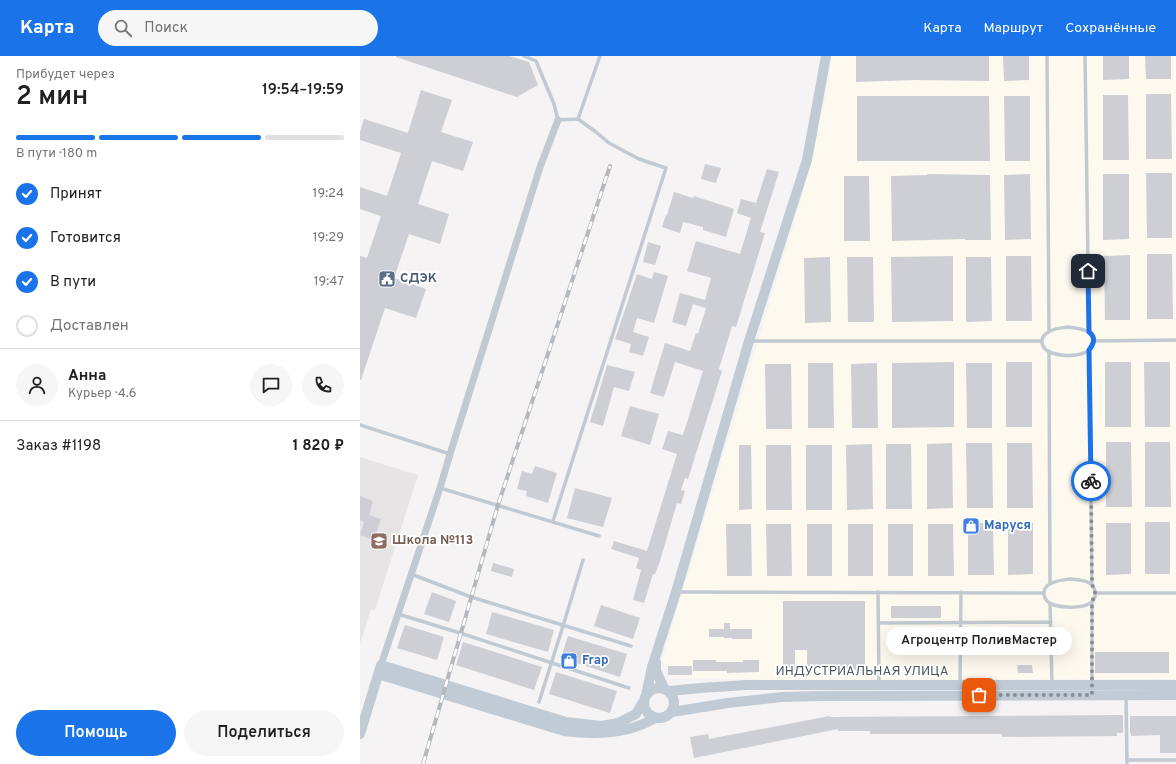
<!DOCTYPE html>
<html lang="ru">
<head>
<meta charset="utf-8">
<style>
  :root { --surface:#fff; --page:#f6f6f6; --text:#202124; --muted:#757577; --line:#e0e0e0; --accent:#1a73e8 }
  body { margin:0; font-family:Overpass,sans-serif; background:var(--page); color:var(--text); height:100vh; display:flex; flex-direction:column; font-size:15px; white-space:nowrap }
  * { box-sizing:border-box; margin:0 }
  p { font-size:13px; color:var(--muted) }
  .icon { flex:none; width:22px; height:22px; fill:none; stroke:currentColor; stroke-width:2; stroke-linecap:round; stroke-linejoin:round }
  .map { position:relative; flex:1; overflow:hidden }
  .side { display:flex; flex-direction:column; background:var(--surface); width:360px }
  .side>* { flex:none }
  .pin { position:absolute; display:grid; place-items:center; width:34px; height:34px; color:#fff; margin:-17px; border-radius:8px; box-shadow:0 2px 6px #0006 }
  .courier { position:absolute; display:grid; place-items:center; width:40px; height:40px; margin:-20px; border:3px solid #1a73e8; border-radius:50%; background:#fff; color:#222; box-shadow:0 1px 5px #0007 }
  .bubble { position:absolute; height:28px; border-radius:14px; background:var(--surface); box-shadow:0 4px 16px #0002; font-size:13px; font-weight:600; line-height:28px; text-align:center }
  .overview em { font-style:normal; font-weight:600 }
  .overview div { display:flex; flex-direction:column-reverse }
  .overview { display:flex; align-items:center; justify-content:space-between; height:68px; padding:0 16px }
  h1 { font-size:26px; font-weight:600; line-height:30px }
  .bar { display:grid; grid-template-columns:repeat(4,1fr); gap:6px 4px; align-content:center; height:48px; padding:0 16px }
  .bar i { height:5px; border-radius:3px; background:var(--line) }
  .bar .on { background:var(--accent) }
  .bar p { grid-column:span 4 }
  .line { display:flex; align-items:center; gap:10px; padding:0 16px; border-top:1px solid var(--line) }
  .line div { flex:1 }
  .round { display:grid; place-items:center; flex:none; width:42px; height:42px; border-radius:21px; background:var(--page) }
  ol { padding:0 16px; list-style:none }
  li { display:flex; align-items:center; gap:12px; height:44px }
  li p { margin-inline-start:auto }
  li .icon { padding:4px; border-radius:50%; background:var(--accent); color:#fff; stroke-width:4 }
  li:last-child { color:var(--muted) }
  li i { width:22px; height:22px; border:2px solid var(--line); border-radius:50% }
  .cta { display:flex; gap:8px; margin-top:auto; padding:8px 16px }
  .cta a { flex:1; height:46px; border-radius:24px; background:var(--accent); color:#fff; font-size:16px; font-weight:600; line-height:46px; text-align:center }
  .cta a+a { background:var(--page); color:var(--text) }
  header { display:flex; align-items:center; gap:24px; box-sizing:border-box; height:56px; padding:0 20px; background:var(--accent); color:#fff }
  header strong { font-size:19px }
  nav { display:flex; gap:22px; margin-inline-start:auto; font-size:14px }
  .search { width:280px; height:36px; background:var(--page); display:flex; align-items:center; gap:10px; box-sizing:border-box; padding:0 14px; border-radius:22px; color:var(--muted); font-size:15px }
  main { display:flex; flex:1; min-height:0 }
  .map>svg:first-child { display:block }
  .commercial { fill:#fdf9ef }
  .education { fill:#e6e4e5 }
  .building { fill:#cdcfd5 }
  .lines { fill:none; stroke-linecap:round; stroke-linejoin:round }
  .lane { stroke:#c1cad2; stroke-width:3.5 }
  .street { stroke:#c1cad2; stroke-width:7 }
  .secondary { stroke:#c1cbd6; stroke-width:10 }
  .rail-casing { stroke:#b5b8bd; stroke-width:4 }
  .rail { stroke:#fff; stroke-width:2.5; stroke-dasharray:8; stroke-linecap:butt }
  .done { stroke:#868d94; stroke-width:4; stroke-dasharray:0 7.2 }
  .route { stroke:#1a73e8; stroke-width:5 }
  .labels { text-anchor:middle; dominant-baseline:central; stroke-width:3.5; stroke-linejoin:round; paint-order:stroke }
  .service-label { font-size:13px; font-weight:bold; fill:#4e5e75; stroke:#fff; text-anchor:start }
  .shop-label { font-size:13px; font-weight:bold; fill:#366cbe; stroke:#fff; text-anchor:start }
  .education-label { font-size:13px; font-weight:bold; fill:#785e54; stroke:#fff; text-anchor:start }
  .street-label { font-size:13px; fill:#4a5661; stroke:#fff }
</style>
</head>
<body>
<header>
<strong>Карта</strong>
<div class="search"><svg class="icon" aria-label="search" viewBox="0 0 24 24"><circle cx="10" cy="10" r="6"/><path d="M15 15l6 6"/></svg>Поиск</div>
<nav><a>Карта</a><a>Маршрут</a><a>Сохранённые</a></nav>
</header>
<main>
<section class="side">
<div class="overview"><div><h1>2 мин</h1><p>Прибудет через</p></div><em>19:54–19:59</em></div>
<div class="bar"><i class="on"></i><i class="on"></i><i class="on"></i><i></i><p>В пути · 180 m</p></div>
<ol>
<li><svg class="icon" aria-label="check" viewBox="0 0 24 24"><path d="M5 12l5 5 9-10"/></svg>Принят<p>19:24</p></li>
<li><svg class="icon" aria-label="check" viewBox="0 0 24 24"><path d="M5 12l5 5 9-10"/></svg>Готовится<p>19:29</p></li>
<li><svg class="icon" aria-label="check" viewBox="0 0 24 24"><path d="M5 12l5 5 9-10"/></svg>В пути<p>19:47</p></li>
<li><i></i>Доставлен</li>
</ol>
<div class="line" style="height:72px"><a class="round"><svg class="icon" aria-label="person" viewBox="0 0 24 24"><circle cx="12" cy="8" r="4"/><path d="M4 21q1-7 8-7t8 7"/></svg></a><div><b>Анна</b><p>Курьер · 4.6</p></div><a class="round"><svg class="icon" aria-label="chat" viewBox="0 0 24 24"><path d="M4 5h16v11H9l-5 4z"/></svg></a><a class="round"><svg class="icon" aria-label="phone" viewBox="0 0 24 24"><path d="M5 4h4l2 5-3 2q2 4 5 5l2-3 5 2v4C11 20 4 13 5 4z"/></svg></a></div>
<div class="line" style="height:52px"><div>Заказ #1198</div><b>1 820 ₽</b></div>
<div class="cta"><a>Помощь</a><a>Поделиться</a></div>
</section>
<div class="map">
<svg width="816" height="708" viewBox="0 0 816 708">
  <rect width="100%" height="100%" fill="#f5f3f3"/>
  <path class="commercial" d="M472,0H816V623L436,624L312,622L302,604L441,143L465,41Z"/>
  <path class="education" d="M0,401L58,419L15,554H11L0,587Z"/>
  <path class="building" d="M36,0H149L169,6L178,29L157,41L36,1Z
    M496,0H629V25L556,24L496,26Z
    M643,0H669V24L644,25Z
    M743,0H769V23L743,24Z
    M785,0H811V23H786Z
    M61,34L92,44L81,76L113,86L103,115L72,105L58,148L89,158L80,188L49,178L34,222L66,233L56,262L25,252L1,324H0V200L7,202L21,160L0,153V131L27,140L41,97L0,84V76L4,63L48,77Z
    M786,38H811L812,103H786Z
    M743,39H768L769,104H743Z
    M497,40H629L630,105H497Z
    M644,40H670V105H645Z
    M345,108L361,112L356,127L341,123Z
    M407,113L419,116L400,176L405,177L376,271L372,270L359,313L362,315L328,423L325,422L321,434L325,435L321,448L317,447L299,508L295,518H293L284,547L273,544L281,514L276,512L279,502L251,493L254,485L287,495L317,398L302,393L308,375L323,379L343,315L315,306L304,341L290,337L305,287L330,295L336,277L338,278L346,252L333,248L326,270L312,266L320,237L345,244L351,222L327,215L336,185L380,198L391,162L377,157L381,143L396,147Z
    M786,117H812V182H787Z
    M567,118L630,119L631,184H605V183L532,185L531,120L567,119Z
    M670,118L671,183L645,184L644,119Z
    M743,118H769V183L743,184Z
    M484,120H509L510,185H484Z
    M314,136L333,142L334,140L374,153L366,181L343,174V171L323,166L320,177L302,171L306,159H307Z
    M288,186L301,190L295,209L283,206Z
    M787,198H812L813,263H787Z
    M770,199V264H745L744,200Z
    M593,200V265L532,266L531,201Z
    M646,200H671L672,265H646Z
    M470,201L471,266L445,267L444,202Z
    M487,201H513L514,266H488Z
    M606,201H631L632,265L606,266Z
    M294,216L308,220L294,267L277,262L273,276L289,281L283,300L269,296L271,288L255,283L277,218L292,223Z
    M594,306V371L532,372V307Z
    M646,306H672V371H646Z
    M745,306H771V371H745Z
    M784,306H810V371H785Z
    M448,307H473L474,372H448Z
    M517,307L518,372H492L491,308Z
    M606,307H632V372H607Z
    M405,308H431L432,373H406Z
    M247,309L275,316L269,335L254,331L243,370L230,366Z
    M270,350L299,358L290,389L261,380Z
    M746,386H771L772,451H746Z
    M785,386H810L811,451H785Z
    M592,387L593,452L567,453V388Z
    M606,387H632L633,452H607Z
    M647,387H672L673,452H647Z
    M512,388L513,453L487,454L486,389Z
    M526,388H551L552,453H526Z
    M379,389H391L392,453L379,454Z
    M406,389H431L432,454H406Z
    M446,389H472V454H446Z
    M175,410L197,417L188,447L166,440L167,435L157,433L162,415L172,418Z
    M215,432L252,442L243,471L207,462Z
    M0,440L13,445L9,459L21,463L14,484L0,479L4,466L0,464Z
    M785,466H810V518H785Z
    M608,467H633L634,519H608Z
    M648,467H673V518L648,519Z
    M746,467H771V518L746,519Z
    M366,468H391L392,520H367Z
    M406,468H431L432,520H407Z
    M447,468H472V520H447Z
    M488,468H513V520H488Z
    M528,468H553V520H528Z
    M568,468H593L594,520H568Z
    M133,507L154,513L152,521L131,515Z
    M72,536L96,545L89,566L64,558Z
    M423,545H505V614H493V613H447V594H435V615H423Z
    M241,549L280,562L273,583L234,570Z
    M531,550H581V562H531Z
    M132,556L194,574L188,596L126,578Z
    M364,567H370V573H392V583H372V582H364V581H349V573H364Z
    M45,569L84,581L77,604L37,592Z
    M208,580L267,598L260,621L201,602Z
    M103,586L182,611L174,634L96,609Z
    M735,596H809V617H735Z
    M333,604H356V606H383V604H399V616L367,617V615H333Z
    M657,609H672L673,617H658Z
    M308,610H332V619H308Z
    M196,616L257,635L250,657L189,638Z
    M763,659V677H757V680L642,681V678H510V675H478V673L334,702L330,681L348,678L349,683L470,660V661Z
    M770,660H816V697H800V679L771,680V677H770Z"/>
  <g class="lines">
    <path class="lane" d="M164,0L176,5L194,48L198,64L218,63L236,76L249,87L279,103L306,112L193,465
      M687,0L689,275
      M725,0L729,276
      M218,63L240,0
      M708,271C714,272 721,272 726,275C731,277 733,279 733,284C735,302 703,301 692,297C680,293 678,281 690,275C696,272 702,272 708,271Z
      M389,285H682
      M733,285L816,284
      M729,294L732,529
      M689,295L690,528
      M0,369L90,398
      M80,432L239,480
      M51,518L111,541L271,590
      M710,523C719,524 734,524 735,536C736,539 735,542 733,545C725,553 704,552 694,549C682,545 680,532 692,527C698,524 704,524 710,523Z
      M317,536L684,537
      M518,536L519,627
      M735,537H816
      M690,547L692,628
      M38,558L100,577L269,632
      M519,567L691,566
      M601,592L691,591
      M600,627L601,536
      M732,628V545
      M766,640L767,708
      M179,646L203,570L223,504
      M767,704H816"/>
    <path class="street" d="M21,609L80,432L90,398L180,111L198,64"/>
    <path class="secondary" d="M296,606V615L304,632
      M18,618L204,675C234,679 267,679 295,662
      M284 647a15 15 0 1 1 30 0a15 15 0 1 1-30 0Z
      M309,635L341,632L387,629H816
      M286,639L292,611L316,536L389,285L447,104L466,0
      M312,656L368,647L422,641L459,640L816,639
      M0,678L21,609L206,666L241,670L253,668L260,666L276,658L283,646"/>
    <g class="rail-casing">
      <path id="rail" d="M63,708L138,449L250,110"/>
    </g>
    <use href="#rail" class="rail"/>
  </g>
  <g class="lines">
    <path class="done" d="M619,639H732V545C736,539 736,534 732,529L731,425"/>
    <path class="route" d="M728,215L729,276C736,281 734,288 729,294L731,425"/>
  </g>
  <defs>
    <g id="civic-square" transform="scale(0.9)"><rect x="-9" y="-9" width="18" height="18" rx="4" fill="#5c6f8a" stroke="#fff"/><path d="M-.6-6.5H3V-4.5H.6V-3L4-1V1h2V6H-6V1h2V-1L-.6-3ZM-1.2 2.5V6h2.4V2.5Z" fill="#fff"/></g>
    <g id="shop-square" transform="scale(0.9)"><rect x="-9" y="-9" width="18" height="18" rx="4" fill="#3f7fe0" stroke="#fff"/><path d="M-5-2.5h2.3a2.7 3.5 0 0 1 5.4 0H5L5.5 6h-11ZM-1.5-2.5h3a1.5 2.3 0 0 0-3 0Z" fill="#fff"/></g>
    <g id="school-square" transform="scale(0.9)"><rect x="-9" y="-9" width="18" height="18" rx="4" fill="#8d6e63" stroke="#fff"/><path d="M0-5L7-2L0 1L-7-2ZM-4 1L0 2.5L4 1V4Q0 6-4 4Z" fill="#fff"/></g>
  </defs>
  <g fill-rule="evenodd">
    <use href="#civic-square" x="27" y="223"/>
    <use href="#shop-square" x="611" y="470"/>
    <use href="#school-square" x="19" y="485"/>
    <use href="#shop-square" x="209" y="605"/>
  </g>
  <g class="labels">
    <g class="service-label">
      <text x="40" y="223">СДЭК</text>
    </g>
    <g class="shop-label">
      <text x="624" y="470">Маруся</text>
      <text x="222" y="605">Frap</text>
    </g>
    <g class="education-label">
      <text x="32" y="485">Школа №113</text>
    </g>
    <g class="street-label">
      <text x="502" y="616">ИНДУСТРИАЛЬНАЯ УЛИЦА</text>
    </g>
  </g>
</svg>
<div class="pin" style="left:619px;top:639px;background:#ea580c"><svg class="icon" aria-label="bag" viewBox="0 0 24 24"><path d="M5 8h14l-1 12H6zM9 8a3 3 0 0 1 6 0"/></svg></div>
<div class="pin" style="left:728px;top:215px;background:#1f2937"><svg class="icon" aria-label="home" viewBox="0 0 24 24"><path d="M3 11l9-7 9 7M6 9v11h12V9"/></svg></div>
<div class="courier" style="left:731px;top:425px"><svg class="icon" aria-label="bike" viewBox="0 0 24 24"><circle cx="6" cy="16" r="4"/><circle cx="18" cy="16" r="4"/><path d="M6 16l4-8h5l3 8M10 8l3 8H6M13 5h3"/></svg></div>
<div class="bubble" style="left:526px;top:571px;width:186px">Агроцентр ПоливМастер</div>
</div>
</main>
</body>
</html>
